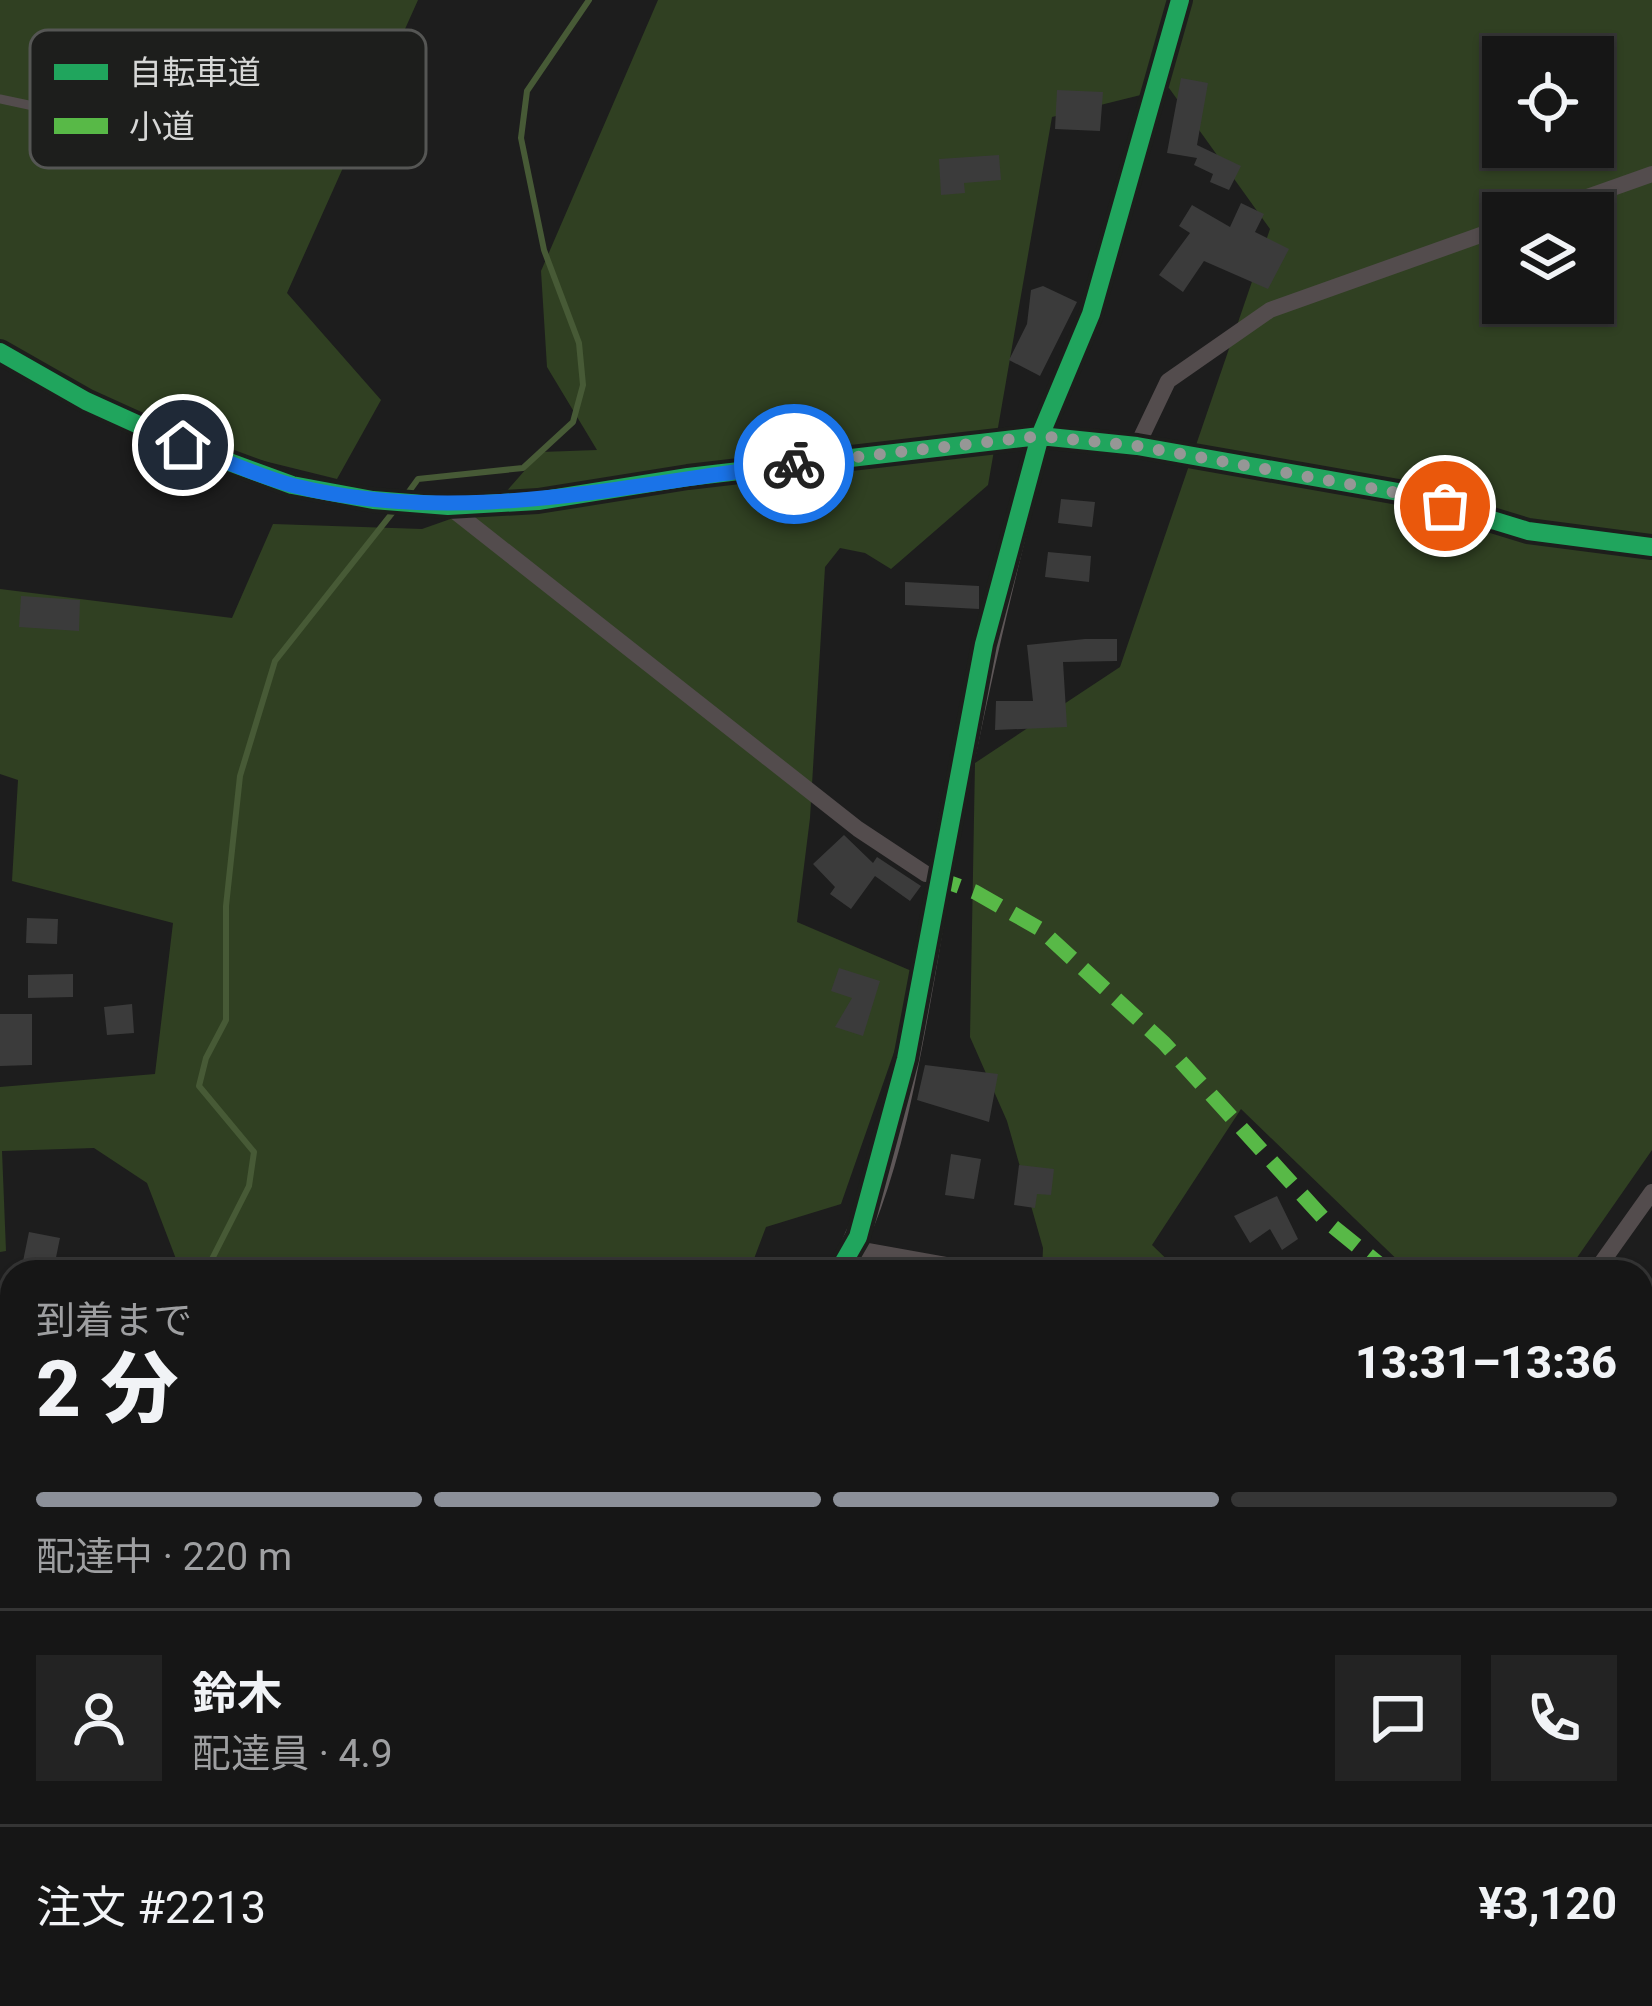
<!DOCTYPE html>
<html lang="ja">
<head>
<meta charset="utf-8">
<style>
  :root { --surface:#161616; --page:#232323; --text:#f1f3f6; --muted:#9e9fa1; --line:#353535; --accent:#8c9099 }
  body { margin:0; font-family:Roboto,"Noto Sans JP",sans-serif; background:var(--page); color:var(--text); height:100vh; display:flex; flex-direction:column; font-size:45px; white-space:nowrap }
  * { box-sizing:border-box; margin:0 }
  p { font-size:39px; color:var(--muted) }
  .icon { flex:none; width:66px; height:66px; fill:none; stroke:currentColor; stroke-width:2; stroke-linecap:round; stroke-linejoin:round }
  .map { position:relative; flex:1; overflow:hidden }
  .side { position:absolute; left:0px; top:1260px; width:1653px; height:747px; display:flex; flex-direction:column; background:var(--surface); border-radius:36px 36px 0 0; box-shadow:0 3px 9px #0004,0 0 0 3px var(--line) }
  .side>* { flex:none }
  .tools { position:absolute; left:1482px; top:36px; display:grid; gap:24px }
  .tools a { display:grid; place-items:center; width:132px; height:132px; border-radius:0px; background:var(--surface); box-shadow:0 3px 9px #0004,0 0 0 3px var(--line); font-size:60px }
  .pin { position:absolute; display:grid; place-items:center; width:102px; height:102px; color:#fff; margin:-51px; border:6px solid #fff; border-radius:50%; box-shadow:0 3px 12px #0007 }
  .courier { position:absolute; display:grid; place-items:center; width:120px; height:120px; margin:-60px; border:9px solid #1a73e8; border-radius:50%; background:#fff; color:#222; box-shadow:0 3px 15px #0007 }
  .headline em { font-style:normal; font-weight:800 }
  .headline div { display:flex; flex-direction:column-reverse }
  .headline { display:flex; align-items:center; justify-content:space-between; height:204px; padding:0 36px }
  h1 { font-size:78px; font-weight:800; line-height:90px }
  .bar { display:grid; grid-template-columns:repeat(4,1fr); gap:18px 12px; align-content:center; height:144px; padding:0 36px }
  .bar i { height:15px; border-radius:9px; background:var(--line) }
  .bar .active { background:var(--accent) }
  .bar p { grid-column:span 4 }
  .line { display:flex; align-items:center; gap:30px; padding:0 36px; border-top:3px solid var(--line) }
  .line div { flex:1 }
  .round { display:grid; place-items:center; flex:none; width:126px; height:126px; border-radius:0px; background:var(--page) }
  .map>svg:first-child { display:block }
  .green { fill:#304022; fill-rule:evenodd }
  .lines { fill:none; stroke-linecap:round; stroke-linejoin:round }
  .stream { stroke:#475a36; stroke-width:6 }
  .building { fill:#3b3b3b }
  .lane { stroke:#534c4d; stroke-width:9 }
  .street { stroke:#534c4d; stroke-width:16 }
  .secondary { stroke:#5e5758; stroke-width:24 }
  .quiet { stroke:#58b947; stroke-width:15; stroke-dasharray:30 15; stroke-linecap:butt }
  .cycleway-casing { stroke:#1d1e1c; stroke-width:26 }
  .cycleway { stroke:#20a55d; stroke-width:18 }
  .done { stroke:#969796; stroke-width:12; stroke-dasharray:0 21.6 }
  .route { stroke:#1a73e8; stroke-width:15 }
  .key { fill:#1d1e1c; stroke:#555654; stroke-width:3 }
  .key-label { font-size:33px; fill:#d7d8d7 }
</style>
</head>
<body>
<div class="map">
<svg width="1652" height="2006" viewBox="0 0 1652 2006">
  <rect width="100%" height="100%" fill="#1d1d1d"/>
  <path class="green" d="M0,0H418L287,293L381,400L337,479L163,436L0,343Z
    M658,0H1652V1150L1567,1272H1410L1241,1109L1152,1245L1180,1272H1042L1043,1248L1007,1121L970,1037L975,763L1120,667L1270,229L1169,88L1052,117L988,485L891,569L865,553L840,548L825,567L810,818L797,922L921,975L841,1204L766,1227L749,1272H181L147,1183L94,1148L2,1151L6,1251L0,1252V1087L155,1074L173,923L12,881L18,780L0,774V589L232,618L273,524L422,529L496,503L541,452L597,450L547,367L541,271ZM1503,57H1593V147H1503ZM1503,213H1593V303H1503Z
    M1641,1945L1652,1951V2006H962V1995H1641Z
    M264,1995H516L511,2006H253Z"/>
  <g class="lines">
    <path class="stream" d="M405,497L418,479L523,468L573,422L583,385L579,343L544,250L521,138L527,91L589,0
      M217,1272L212,1259L249,1186L254,1152L199,1086L206,1058L226,1020V906L240,776L275,661L397,507
      M427,1995L435,2006"/>
  </g>
  <path class="building" d="M1181,78L1208,83L1197,145L1241,166L1229,190L1210,182L1213,174L1194,165L1197,158L1167,153Z
    M1057,90L1103,92L1100,131L1055,129Z
    M999,155L1001,180L964,183L965,193L941,195L939,159Z
    M1241,203L1264,214L1255,232L1289,249L1268,289L1204,261L1183,292L1159,275L1190,233L1179,226L1192,205L1230,227Z
    M1043,286L1077,302L1040,376L1009,360L1027,324L1031,290Z
    M1061,499L1095,502L1092,527L1058,523Z
    M1048,552L1091,556L1089,582L1045,577Z
    M905,582L979,586V609L905,605Z
    M21,596L80,600L79,631L19,627Z
    M1085,639H1117V661L1063,662L1067,727L995,730L996,701H1033L1027,645Z
    M844,835L873,863L877,857L921,886L910,901L875,876L851,909L830,894L835,887L813,864Z
    M27,918L58,919L57,944L26,943Z
    M839,968L880,981L863,1036L835,1027L852,998L831,991Z
    M73,974V997L28,998V975Z
    M132,1004L134,1033L107,1035L104,1007Z
    M0,1014H32V1065L0,1066Z
    M925,1065L998,1074L989,1122L917,1100Z
    M951,1154L981,1159L974,1199L945,1195Z
    M1019,1165L1054,1169L1051,1195L1037,1194L1035,1208L1014,1205Z
    M1277,1196L1298,1239L1282,1250L1270,1229L1250,1243L1234,1216Z
    M29,1232L60,1238L53,1272L22,1266Z"/>
  <g class="lines">
    <path class="lane" d="M0,99L38,107
      M1641,1299L1652,1285
      M1641,1420L1652,1409
      M1641,1777L1652,1791"/>
    <path class="street" d="M1542,213L1652,174
      M1040,436L1091,314L1180,0
      M1137,446L1168,381L1270,310L1503,227
      M448,506L858,829L926,874
      M852,1248L986,1272
      M1595,1272L1652,1192
      M1641,1877L1652,1883
      M0,2001L4,2006"/>
    <path class="secondary" d="M0,352L86,401L183,445L292,485L373,500L448,506L538,501L688,477L1040,436L1137,446L1404,493L1528,531L1652,547
      M838,1272C897,1179 921,978 942,865C969,720 1001,578 1040,436
      M0,1544L12,1527
      M633,2006L634,1995"/>
    <path class="quiet" d="M931,876L975,892L1040,929L1164,1043L1325,1220L1389,1272
      M1051,2006L1057,1995"/>
    <g class="cycleway-casing">
      <path id="cycleway" d="M0,352L86,401L183,445L292,485L373,500L448,506L538,501L688,477L1040,436L1137,446L1404,493L1528,531L1652,547
        M838,1272L858,1237L906,1059L984,644L1040,436L1091,314L1180,0"/>
    </g>
    <use href="#cycleway" class="cycleway"/>
  </g>
  <g class="lines">
    <path class="done" d="M794,464L1040,436L1137,446L1404,494L1445,506"/>
    <path class="route" d="M183,445C220,458 257,476 295,486C463,527 627,484 794,464"/>
  </g>
  <rect x="30" y="30" width="396" height="138" rx="18" class="key"/>
  <rect x="54" y="64" width="54" height="16" fill="#20a55d"/>
  <rect x="54" y="118" width="54" height="16" fill="#58b947"/>
  <g class="key-label">
    <text x="129" y="84">自転車道</text>
    <text x="129" y="138">小道</text>
  </g>
</svg>
<div class="tools">
<a><svg class="icon" aria-label="locate" viewBox="0 0 24 24"><circle cx="12" cy="12" r="6"/><path d="M12 2v4M12 18v4M2 12h4M18 12h4"/></svg></a>
<a><svg class="icon" aria-label="layers" viewBox="0 0 24 24"><path d="M12 4l9 5-9 5-9-5zM3 14l9 5 9-5"/></svg></a>
</div>
<div class="pin" style="left:1445px;top:506px;background:#ea580c"><svg class="icon" aria-label="bag" viewBox="0 0 24 24"><path d="M5 8h14l-1 12H6zM9 8a3 3 0 0 1 6 0"/></svg></div>
<div class="pin" style="left:183px;top:445px;background:#1f2937"><svg class="icon" aria-label="home" viewBox="0 0 24 24"><path d="M3 11l9-7 9 7M6 9v11h12V9"/></svg></div>
<div class="courier" style="left:794px;top:464px"><svg class="icon" aria-label="bike" viewBox="0 0 24 24"><circle cx="6" cy="16" r="4"/><circle cx="18" cy="16" r="4"/><path d="M6 16l4-8h5l3 8M10 8l3 8H6M13 5h3"/></svg></div>
<section class="side">
<div class="headline"><div><h1>2 分</h1><p>到着まで</p></div><em>13:31–13:36</em></div>
<div class="bar"><i class="active"></i><i class="active"></i><i class="active"></i><i></i><p>配達中 · 220 m</p></div>
<div class="line" style="height:216px"><a class="round"><svg class="icon" aria-label="person" viewBox="0 0 24 24"><circle cx="12" cy="8" r="4"/><path d="M4 21q1-7 8-7t8 7"/></svg></a><div><b>鈴木</b><p>配達員 · 4.9</p></div><a class="round"><svg class="icon" aria-label="chat" viewBox="0 0 24 24"><path d="M4 5h16v11H9l-5 4z"/></svg></a><a class="round"><svg class="icon" aria-label="phone" viewBox="0 0 24 24"><path d="M5 4h4l2 5-3 2q2 4 5 5l2-3 5 2v4C11 20 4 13 5 4z"/></svg></a></div>
<div class="line" style="height:156px"><div>注文 #2213</div><b>¥3,120</b></div>
</section>
</div>
</body>
</html>
